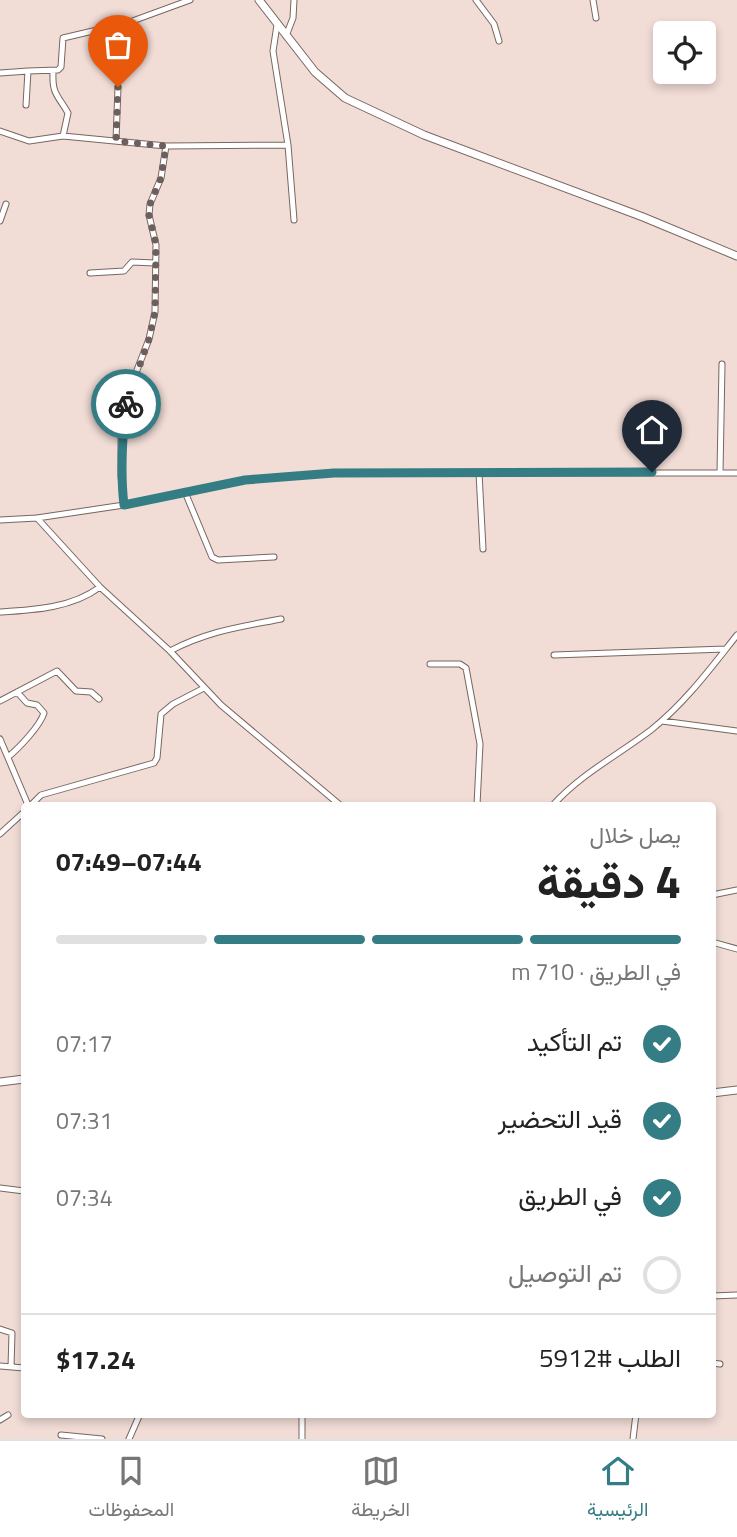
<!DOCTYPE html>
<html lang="ar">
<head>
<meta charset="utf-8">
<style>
  :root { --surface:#fff; --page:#f6f6f6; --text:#222; --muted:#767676; --line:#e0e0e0; --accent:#357d84 }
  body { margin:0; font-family:"Titillium Web",Vazirmatn,sans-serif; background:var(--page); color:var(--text); direction:rtl; height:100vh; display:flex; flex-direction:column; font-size:26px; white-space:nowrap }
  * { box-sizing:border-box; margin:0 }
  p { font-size:23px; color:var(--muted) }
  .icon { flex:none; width:38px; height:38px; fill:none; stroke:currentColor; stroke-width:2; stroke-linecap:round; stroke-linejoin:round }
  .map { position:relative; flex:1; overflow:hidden; direction:ltr }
  .drawer { position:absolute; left:21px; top:802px; width:695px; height:616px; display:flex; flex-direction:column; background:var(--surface); border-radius:7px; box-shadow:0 4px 10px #0003; direction:rtl }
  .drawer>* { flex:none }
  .buttons { position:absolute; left:653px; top:21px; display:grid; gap:14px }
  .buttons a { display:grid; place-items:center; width:63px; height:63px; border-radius:7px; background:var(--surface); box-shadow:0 4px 10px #0003; font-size:35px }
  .pin { position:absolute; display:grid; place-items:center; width:60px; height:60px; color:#fff; margin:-72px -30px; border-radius:50% 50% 50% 0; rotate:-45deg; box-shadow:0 0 7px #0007 }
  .pin .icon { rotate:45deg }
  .courier { position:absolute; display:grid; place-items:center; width:70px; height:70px; margin:-35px; border:5px solid #357d84; border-radius:50%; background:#fff; color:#222; box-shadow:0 2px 9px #0007 }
  .overview em { font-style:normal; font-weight:700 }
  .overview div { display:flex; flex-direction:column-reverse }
  .overview { display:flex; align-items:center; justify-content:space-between; height:119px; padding:0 35px }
  h1 { font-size:46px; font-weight:700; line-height:52px }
  .bar { display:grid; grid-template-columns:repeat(4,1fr); gap:10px 7px; align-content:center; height:84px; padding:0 35px }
  .bar i { height:9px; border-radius:5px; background:var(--line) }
  .bar .active { background:var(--accent) }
  .bar p { grid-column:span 4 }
  .line { display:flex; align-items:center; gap:18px; padding:0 35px; border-top:2px solid var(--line) }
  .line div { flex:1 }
  ol { padding:0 35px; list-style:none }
  li { display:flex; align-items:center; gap:21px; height:77px }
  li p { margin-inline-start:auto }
  li .icon { padding:7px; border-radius:50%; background:var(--accent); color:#fff; stroke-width:4 }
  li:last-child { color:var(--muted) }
  li i { width:38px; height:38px; border:4px solid var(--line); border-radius:50% }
  .dock { display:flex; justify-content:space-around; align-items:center; height:98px; border-top:2px solid var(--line); background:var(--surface); font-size:19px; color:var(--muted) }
  .dock a { display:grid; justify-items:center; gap:4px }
  .dock .active { color:var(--accent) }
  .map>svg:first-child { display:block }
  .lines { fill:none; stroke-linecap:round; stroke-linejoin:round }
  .street-casing { stroke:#796661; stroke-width:7 }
  .secondary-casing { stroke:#796661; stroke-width:9 }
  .street { stroke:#fff; stroke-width:5 }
  .secondary { stroke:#fff; stroke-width:7 }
  .done { stroke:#6c5f5c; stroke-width:7; stroke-dasharray:0 12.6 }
  .route { stroke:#357d84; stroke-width:9 }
</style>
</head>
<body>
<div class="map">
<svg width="737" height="1439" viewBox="0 0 737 1439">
  <rect width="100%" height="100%" fill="#f1dcd6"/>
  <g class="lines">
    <g class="street-casing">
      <path id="street" d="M476,0L494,24L499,41
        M593,0L596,18
        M127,23L131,62
        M286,36L293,18L294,0
        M53,72C52,95 58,95 68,113L63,136
        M0,73L28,71
        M26,105L28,71L58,70L61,67L63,38L127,23L190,0
        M0,131L29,141L63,136L166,146
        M116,141L118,87
        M288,145L294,220
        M0,221L6,204
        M90,273L124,271L132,262L155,263
        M479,473L483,549
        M720,473L722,364
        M185,492L212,557L218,560L274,557
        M124,505L121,476V439L127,396L149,339L155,312L156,245L149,215L150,204L161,178L166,146L288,145L273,51L277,25
        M37,518L100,587L170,651L221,705L340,805
        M0,520L37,518L124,505L245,480L334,473H737
        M0,612C34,610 72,608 100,587
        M170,651C208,631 240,627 281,619
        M554,655L725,649
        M430,664H460L466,668L480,744L477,805
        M0,701L57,671L76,691L91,692L99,699
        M662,721L737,731
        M0,739L28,805
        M8,757C19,748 40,726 44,713L37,705L27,703L17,692
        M31,805L41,795L154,763L157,758L161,714L173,704L204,688
        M553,805C581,774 618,755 651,730C685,703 710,669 737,635
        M0,834L24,812
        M712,895L737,890
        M712,942L737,949
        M0,1188L24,1191
        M712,1296L737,1295
        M0,1329L12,1333L11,1367
        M712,1363L720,1364
        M0,1366L24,1368
        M0,1420L8,1415
        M61,1435L102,1439
        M129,1439L140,1414
        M302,1439V1414
        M633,1439L636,1414"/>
    </g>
    <g class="secondary-casing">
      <path id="secondary" d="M259,0L315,72L345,98L424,135L643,217L737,256
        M0,1082L24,1079
        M712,1093L737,1090"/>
    </g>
    <use href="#street" class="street"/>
    <use href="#secondary" class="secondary"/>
  </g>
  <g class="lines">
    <path class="done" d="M118,87L116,141L166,146L161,178L150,204L149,215L156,244L155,312L149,339L126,404"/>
    <path class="route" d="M126,404C122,439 120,471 124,505L245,480L334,473L652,472"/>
  </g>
</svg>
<div class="buttons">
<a><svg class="icon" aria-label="locate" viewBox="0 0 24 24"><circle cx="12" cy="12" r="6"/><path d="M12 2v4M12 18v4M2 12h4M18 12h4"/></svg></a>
</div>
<div class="pin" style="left:118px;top:87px;background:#ea580c"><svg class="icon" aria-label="bag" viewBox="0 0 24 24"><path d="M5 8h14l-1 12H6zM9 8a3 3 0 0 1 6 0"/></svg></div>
<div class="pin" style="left:652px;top:472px;background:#1f2937"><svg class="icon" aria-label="home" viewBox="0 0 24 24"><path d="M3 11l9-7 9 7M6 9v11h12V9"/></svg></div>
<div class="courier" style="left:126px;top:404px"><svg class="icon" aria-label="bike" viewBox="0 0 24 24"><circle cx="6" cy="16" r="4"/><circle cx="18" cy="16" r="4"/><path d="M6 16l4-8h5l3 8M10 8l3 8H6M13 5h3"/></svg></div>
<section class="drawer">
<div class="overview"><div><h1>4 دقيقة</h1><p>يصل خلال</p></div><em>07:44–07:49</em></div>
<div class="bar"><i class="active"></i><i class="active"></i><i class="active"></i><i></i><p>في الطريق · 710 m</p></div>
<ol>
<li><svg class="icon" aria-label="check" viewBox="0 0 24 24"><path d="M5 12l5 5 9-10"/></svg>تم التأكيد<p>07:17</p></li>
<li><svg class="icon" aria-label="check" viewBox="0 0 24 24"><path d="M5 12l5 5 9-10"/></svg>قيد التحضير<p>07:31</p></li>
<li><svg class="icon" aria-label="check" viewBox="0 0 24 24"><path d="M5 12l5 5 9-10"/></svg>في الطريق<p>07:34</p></li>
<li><i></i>تم التوصيل</li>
</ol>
<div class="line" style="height:91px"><div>الطلب #5912</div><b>$17.24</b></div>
</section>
</div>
<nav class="dock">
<a class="active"><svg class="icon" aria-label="home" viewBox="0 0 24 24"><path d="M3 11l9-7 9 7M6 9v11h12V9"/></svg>الرئيسية</a>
<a><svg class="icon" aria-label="map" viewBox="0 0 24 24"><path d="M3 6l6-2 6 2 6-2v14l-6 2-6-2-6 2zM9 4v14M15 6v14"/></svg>الخريطة</a>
<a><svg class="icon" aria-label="saved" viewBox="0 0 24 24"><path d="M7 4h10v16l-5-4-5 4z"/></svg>المحفوظات</a>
</nav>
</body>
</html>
